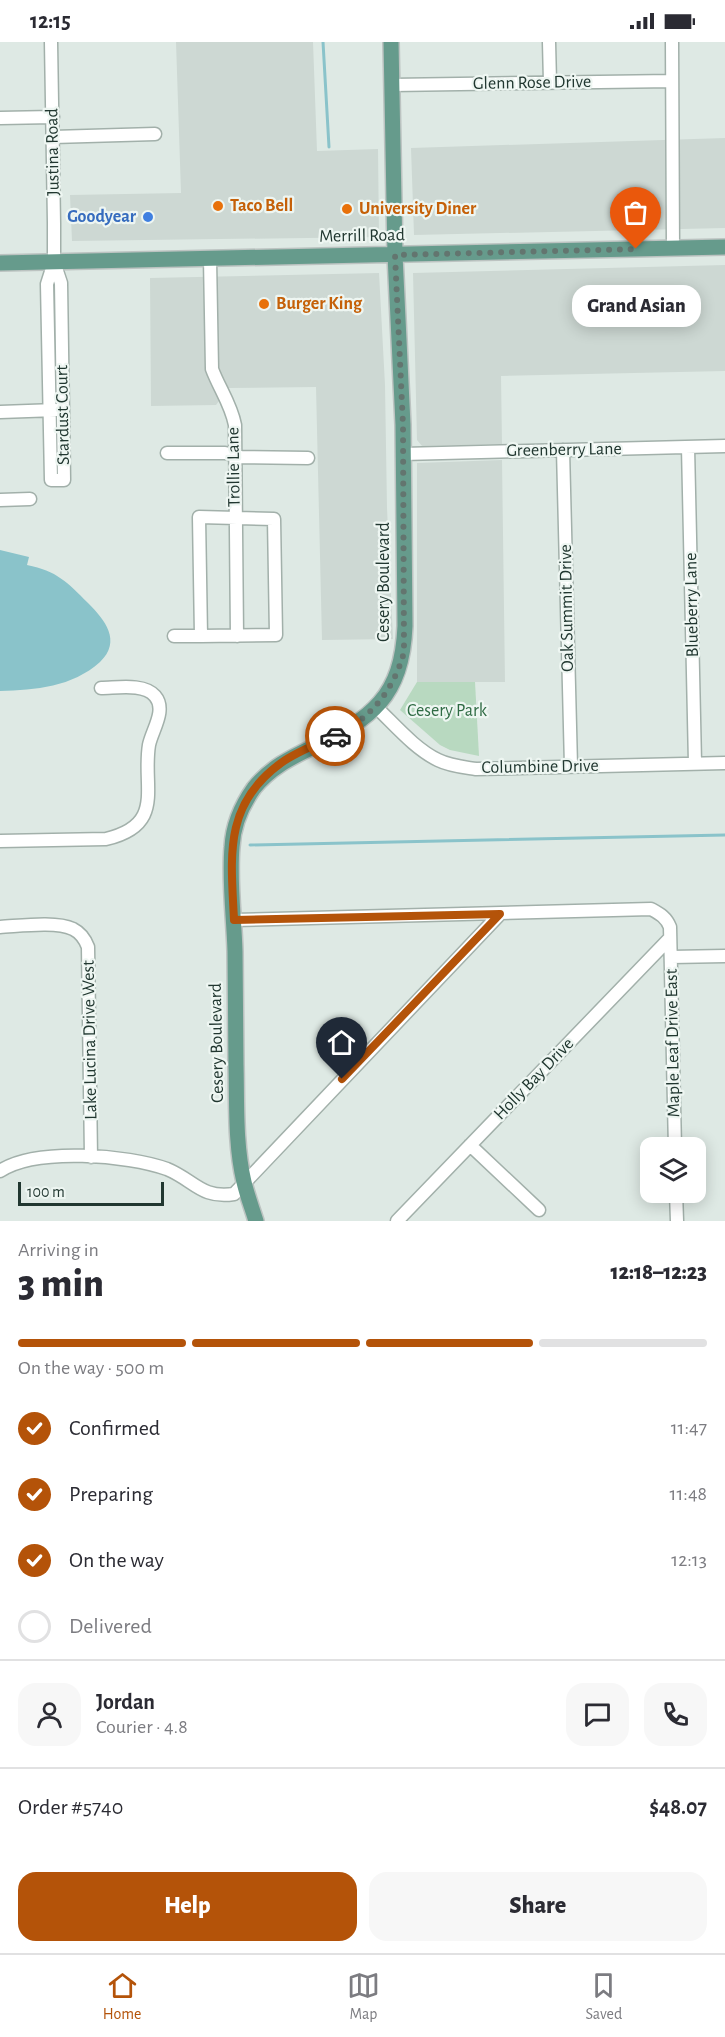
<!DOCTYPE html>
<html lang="en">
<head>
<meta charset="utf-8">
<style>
  :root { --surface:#fff; --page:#f7f7f7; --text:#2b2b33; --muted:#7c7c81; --line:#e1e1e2; --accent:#b45309 }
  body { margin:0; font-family:"Alegreya Sans",sans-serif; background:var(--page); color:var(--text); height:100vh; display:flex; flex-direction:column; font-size:22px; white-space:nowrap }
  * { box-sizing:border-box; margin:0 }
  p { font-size:20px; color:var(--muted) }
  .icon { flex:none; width:33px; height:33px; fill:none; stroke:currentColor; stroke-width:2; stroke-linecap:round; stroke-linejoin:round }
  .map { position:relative; height:1179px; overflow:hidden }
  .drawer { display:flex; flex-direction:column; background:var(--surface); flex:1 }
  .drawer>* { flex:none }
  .buttons { position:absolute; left:640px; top:1095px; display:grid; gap:12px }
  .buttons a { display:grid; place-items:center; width:66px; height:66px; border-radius:12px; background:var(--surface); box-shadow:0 3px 15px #0003; font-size:30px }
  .scale { position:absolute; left:18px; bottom:15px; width:146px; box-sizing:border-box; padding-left:6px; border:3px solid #213730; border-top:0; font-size:16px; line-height:21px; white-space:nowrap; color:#213730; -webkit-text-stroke:4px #eef6f2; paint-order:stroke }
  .pin { position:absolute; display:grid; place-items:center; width:51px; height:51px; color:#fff; margin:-62px -26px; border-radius:50% 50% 50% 0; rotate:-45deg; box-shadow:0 0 6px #0007 }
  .pin .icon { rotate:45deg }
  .courier { position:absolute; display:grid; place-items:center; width:60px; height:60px; margin:-30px; border:4px solid #b45309; border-radius:50%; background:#fff; color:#222; box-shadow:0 2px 8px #0007 }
  .bubble { position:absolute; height:42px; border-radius:18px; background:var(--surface); box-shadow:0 3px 15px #0003; font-size:20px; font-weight:800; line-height:42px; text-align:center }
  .summary em { font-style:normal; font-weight:800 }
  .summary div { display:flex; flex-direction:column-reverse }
  .summary { display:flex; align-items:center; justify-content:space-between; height:102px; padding:0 18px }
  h1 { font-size:39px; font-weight:800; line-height:45px }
  .bar { display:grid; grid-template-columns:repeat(4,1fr); gap:9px 6px; align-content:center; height:72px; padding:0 18px }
  .bar i { height:8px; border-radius:4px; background:var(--line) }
  .bar .active { background:var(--accent) }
  .bar p { grid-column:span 4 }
  .line { display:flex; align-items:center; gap:15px; padding:0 18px; border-top:2px solid var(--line) }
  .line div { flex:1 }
  .round { display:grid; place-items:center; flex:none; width:63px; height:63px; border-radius:18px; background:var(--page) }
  ol { padding:0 18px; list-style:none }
  li { display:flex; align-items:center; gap:18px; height:66px }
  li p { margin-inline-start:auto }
  li .icon { padding:6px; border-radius:50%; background:var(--accent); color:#fff; stroke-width:4 }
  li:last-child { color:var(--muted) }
  li i { width:33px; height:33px; border:3px solid var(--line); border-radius:50% }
  .cta { display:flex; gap:12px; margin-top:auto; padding:12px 18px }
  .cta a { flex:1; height:69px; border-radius:18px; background:var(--accent); color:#fff; font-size:24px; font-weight:800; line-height:69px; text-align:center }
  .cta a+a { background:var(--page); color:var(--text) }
  .status { display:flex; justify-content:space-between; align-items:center; height:42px; padding:0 30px; background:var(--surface); direction:ltr }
  .status svg { height:16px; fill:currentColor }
  .dock { display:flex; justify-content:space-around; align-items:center; height:84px; border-top:2px solid var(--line); background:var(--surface); font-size:16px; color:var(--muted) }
  .dock a { display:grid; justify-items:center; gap:3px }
  .dock .active { color:var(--accent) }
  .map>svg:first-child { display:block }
  .built { fill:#cdd8d3 }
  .green { fill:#b8d9c0 }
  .water { fill:#8ac3ca }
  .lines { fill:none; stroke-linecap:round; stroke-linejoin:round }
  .stream { stroke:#8ac3ca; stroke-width:3 }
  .minor-casing { stroke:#a2b0aa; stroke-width:15 }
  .major-casing { stroke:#bcc3c1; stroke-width:18 }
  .minor { stroke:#fff; stroke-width:12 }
  .major { stroke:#669b8c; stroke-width:15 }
  .done { stroke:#63756f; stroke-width:6; stroke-dasharray:0 10.8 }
  .route { stroke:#b45309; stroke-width:8 }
  .food-dot { fill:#e8710a; stroke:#eef6f2; stroke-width:2 }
  .shop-dot { fill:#3f7fe0; stroke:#eef6f2; stroke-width:2 }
  .labels { text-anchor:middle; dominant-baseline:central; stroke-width:4.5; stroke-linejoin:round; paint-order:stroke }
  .street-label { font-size:18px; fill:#213730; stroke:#eef6f2 }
  .food-label { font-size:18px; font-weight:bold; fill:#c56008; stroke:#eef6f2; text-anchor:start }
  .shop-label { font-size:18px; font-weight:bold; fill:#366cbe; stroke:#eef6f2; text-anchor:end }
  .park-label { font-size:18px; fill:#2f6b44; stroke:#eef6f2 }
</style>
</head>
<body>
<div class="status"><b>12:15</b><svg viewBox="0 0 49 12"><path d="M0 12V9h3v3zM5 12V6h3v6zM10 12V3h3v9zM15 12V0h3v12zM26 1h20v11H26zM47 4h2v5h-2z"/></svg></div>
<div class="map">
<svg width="725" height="1179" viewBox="0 0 725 1179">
  <rect width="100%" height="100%" fill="#dee9e4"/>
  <path class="built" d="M176,0H313L317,109L378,107L379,195L72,199L70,153L181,151Z
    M725,96V186L414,193L411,106Z
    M725,223V329L501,334L502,402L422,404L417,398L413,231Z
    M379,231L385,343L387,466L393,597L322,598L316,345L229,346L216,363L151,364L150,236Z
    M502,418L505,640H417V421Z"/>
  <path class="green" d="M417,640H475L479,714L450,708L440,703L400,668Z"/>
  <path class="water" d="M0,508L29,515L27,523C57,529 67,540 88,561C105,578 122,599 100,620C72,645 36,648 0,649Z"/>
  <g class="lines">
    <path class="stream" d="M323,0L329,105
      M250,803L725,793"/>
    <g class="minor-casing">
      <path id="minor" d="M51,0L54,181V220L47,242L51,438H64L61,241L54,220
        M549,0L550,40
        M672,0L673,206
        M392,43L672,39
        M0,76L53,75
        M53,95L155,92
        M210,217L212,327C219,346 231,362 235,383L237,594
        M0,370L56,368
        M688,405L695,721
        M563,408L571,724
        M167,411H225L241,415L308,416
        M403,412L725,404
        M0,458L30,457
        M199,475L274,477L276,593L201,594Z
        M174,594H201
        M376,665C395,683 415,707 438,718C450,724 463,725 476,727L725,721
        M0,799L106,797C166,783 142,745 149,703C152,688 167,668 155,654C144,641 117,646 101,646
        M234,878L651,867C660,872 666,875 670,885L675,1106
        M0,885C20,884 56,879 73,887C81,891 85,897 88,905L91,1115
        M671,915L725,914
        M470,1103L539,1168
        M0,1129C36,1105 128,1113 167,1127C194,1138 201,1157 234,1152L500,872
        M676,1150L677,1179
        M397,1179L670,896"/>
    </g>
    <g class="major-casing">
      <path id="major" d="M0,221L725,205
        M256,1179C252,1166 247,1153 244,1140C235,1102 237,1061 236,1023C236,985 235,947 235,909C234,875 229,839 232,805C233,784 242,763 254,746C270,726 290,716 313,705C372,676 402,655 405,584L403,383L395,213L391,0"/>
    </g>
    <use href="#minor" class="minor"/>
    <use href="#major" class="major"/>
  </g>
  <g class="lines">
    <path class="done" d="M335,694C370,677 394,648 404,610L403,383L395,213L636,207"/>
    <path class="route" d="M335,694C317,702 296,710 281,721C223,763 231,815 234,878L500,872L342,1037"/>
  </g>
  <g class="food-dot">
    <circle cx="218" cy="164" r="6"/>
    <circle cx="347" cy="167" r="6"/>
    <circle cx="264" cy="262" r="6"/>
  </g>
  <circle class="shop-dot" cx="148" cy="175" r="6"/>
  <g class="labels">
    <g class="street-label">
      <text transform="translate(532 41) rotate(-1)">Glenn Rose Drive</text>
      <text transform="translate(53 110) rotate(-91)">Justina Road</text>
      <text transform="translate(362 194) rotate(-1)">Merrill Road</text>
      <text transform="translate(63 373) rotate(-91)">Stardust Court</text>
      <text transform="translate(564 408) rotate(-1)">Greenberry Lane</text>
      <text transform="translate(234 425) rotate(-91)">Trollie Lane</text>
      <text transform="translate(384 540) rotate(-90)">Cesery Boulevard</text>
      <text transform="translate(692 563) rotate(-91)">Blueberry Lane</text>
      <text transform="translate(567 566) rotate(-91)">Oak Summit Drive</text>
      <text transform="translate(540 725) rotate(-1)">Columbine Drive</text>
      <text transform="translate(90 998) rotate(-91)">Lake Lucina Drive West</text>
      <text transform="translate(217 1001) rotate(-91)">Cesery Boulevard</text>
      <text transform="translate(673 1001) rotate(-91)">Maple Leaf Drive East</text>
      <text transform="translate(534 1037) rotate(-46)">Holly Bay Drive</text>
    </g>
    <g class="food-label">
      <text x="230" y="164">Taco Bell</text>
      <text x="359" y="167">University Diner</text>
      <text x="276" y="262">Burger King</text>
    </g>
    <g class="shop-label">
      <text x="136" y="175">Goodyear</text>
    </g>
    <g class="park-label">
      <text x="447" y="669">Cesery Park</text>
    </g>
  </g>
</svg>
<div class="buttons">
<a><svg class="icon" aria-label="layers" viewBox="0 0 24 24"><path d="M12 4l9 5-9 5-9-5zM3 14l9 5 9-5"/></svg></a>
</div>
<div class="scale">100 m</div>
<div class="pin" style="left:636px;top:207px;background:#ea580c"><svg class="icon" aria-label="bag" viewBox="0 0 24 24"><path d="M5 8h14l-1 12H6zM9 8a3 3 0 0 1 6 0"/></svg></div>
<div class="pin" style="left:342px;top:1037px;background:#1f2937"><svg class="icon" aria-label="home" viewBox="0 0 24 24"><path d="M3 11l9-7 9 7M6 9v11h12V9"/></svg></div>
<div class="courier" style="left:335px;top:694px"><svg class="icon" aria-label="car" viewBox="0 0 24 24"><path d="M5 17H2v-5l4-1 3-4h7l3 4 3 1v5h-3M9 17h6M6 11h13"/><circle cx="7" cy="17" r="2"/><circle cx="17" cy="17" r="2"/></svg></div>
<div class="bubble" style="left:572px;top:243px;width:129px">Grand Asian</div>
</div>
<section class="drawer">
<div class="summary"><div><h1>3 min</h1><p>Arriving in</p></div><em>12:18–12:23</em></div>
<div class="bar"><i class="active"></i><i class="active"></i><i class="active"></i><i></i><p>On the way · 500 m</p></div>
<ol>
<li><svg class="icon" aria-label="check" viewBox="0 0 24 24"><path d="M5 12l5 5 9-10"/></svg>Confirmed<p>11:47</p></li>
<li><svg class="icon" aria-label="check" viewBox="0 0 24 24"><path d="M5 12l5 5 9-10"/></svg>Preparing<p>11:48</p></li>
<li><svg class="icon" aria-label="check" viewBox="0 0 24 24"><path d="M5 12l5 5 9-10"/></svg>On the way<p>12:13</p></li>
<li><i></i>Delivered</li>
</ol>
<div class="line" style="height:108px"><a class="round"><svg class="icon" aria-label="person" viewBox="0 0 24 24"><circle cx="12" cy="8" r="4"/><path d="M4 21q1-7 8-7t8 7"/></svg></a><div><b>Jordan</b><p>Courier · 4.8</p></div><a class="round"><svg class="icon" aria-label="chat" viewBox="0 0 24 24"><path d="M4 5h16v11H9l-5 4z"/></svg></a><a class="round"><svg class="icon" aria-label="phone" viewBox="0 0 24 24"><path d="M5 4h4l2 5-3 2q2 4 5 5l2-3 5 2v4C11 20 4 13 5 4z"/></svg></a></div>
<div class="line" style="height:78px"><div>Order #5740</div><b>$48.07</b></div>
<div class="cta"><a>Help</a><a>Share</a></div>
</section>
<nav class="dock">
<a class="active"><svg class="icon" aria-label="home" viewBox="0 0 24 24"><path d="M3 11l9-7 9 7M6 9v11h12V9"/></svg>Home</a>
<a><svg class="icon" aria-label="map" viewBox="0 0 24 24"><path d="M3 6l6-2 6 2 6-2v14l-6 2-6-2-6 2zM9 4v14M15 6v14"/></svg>Map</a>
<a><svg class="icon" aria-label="saved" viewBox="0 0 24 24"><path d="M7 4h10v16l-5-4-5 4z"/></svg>Saved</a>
</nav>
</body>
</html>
